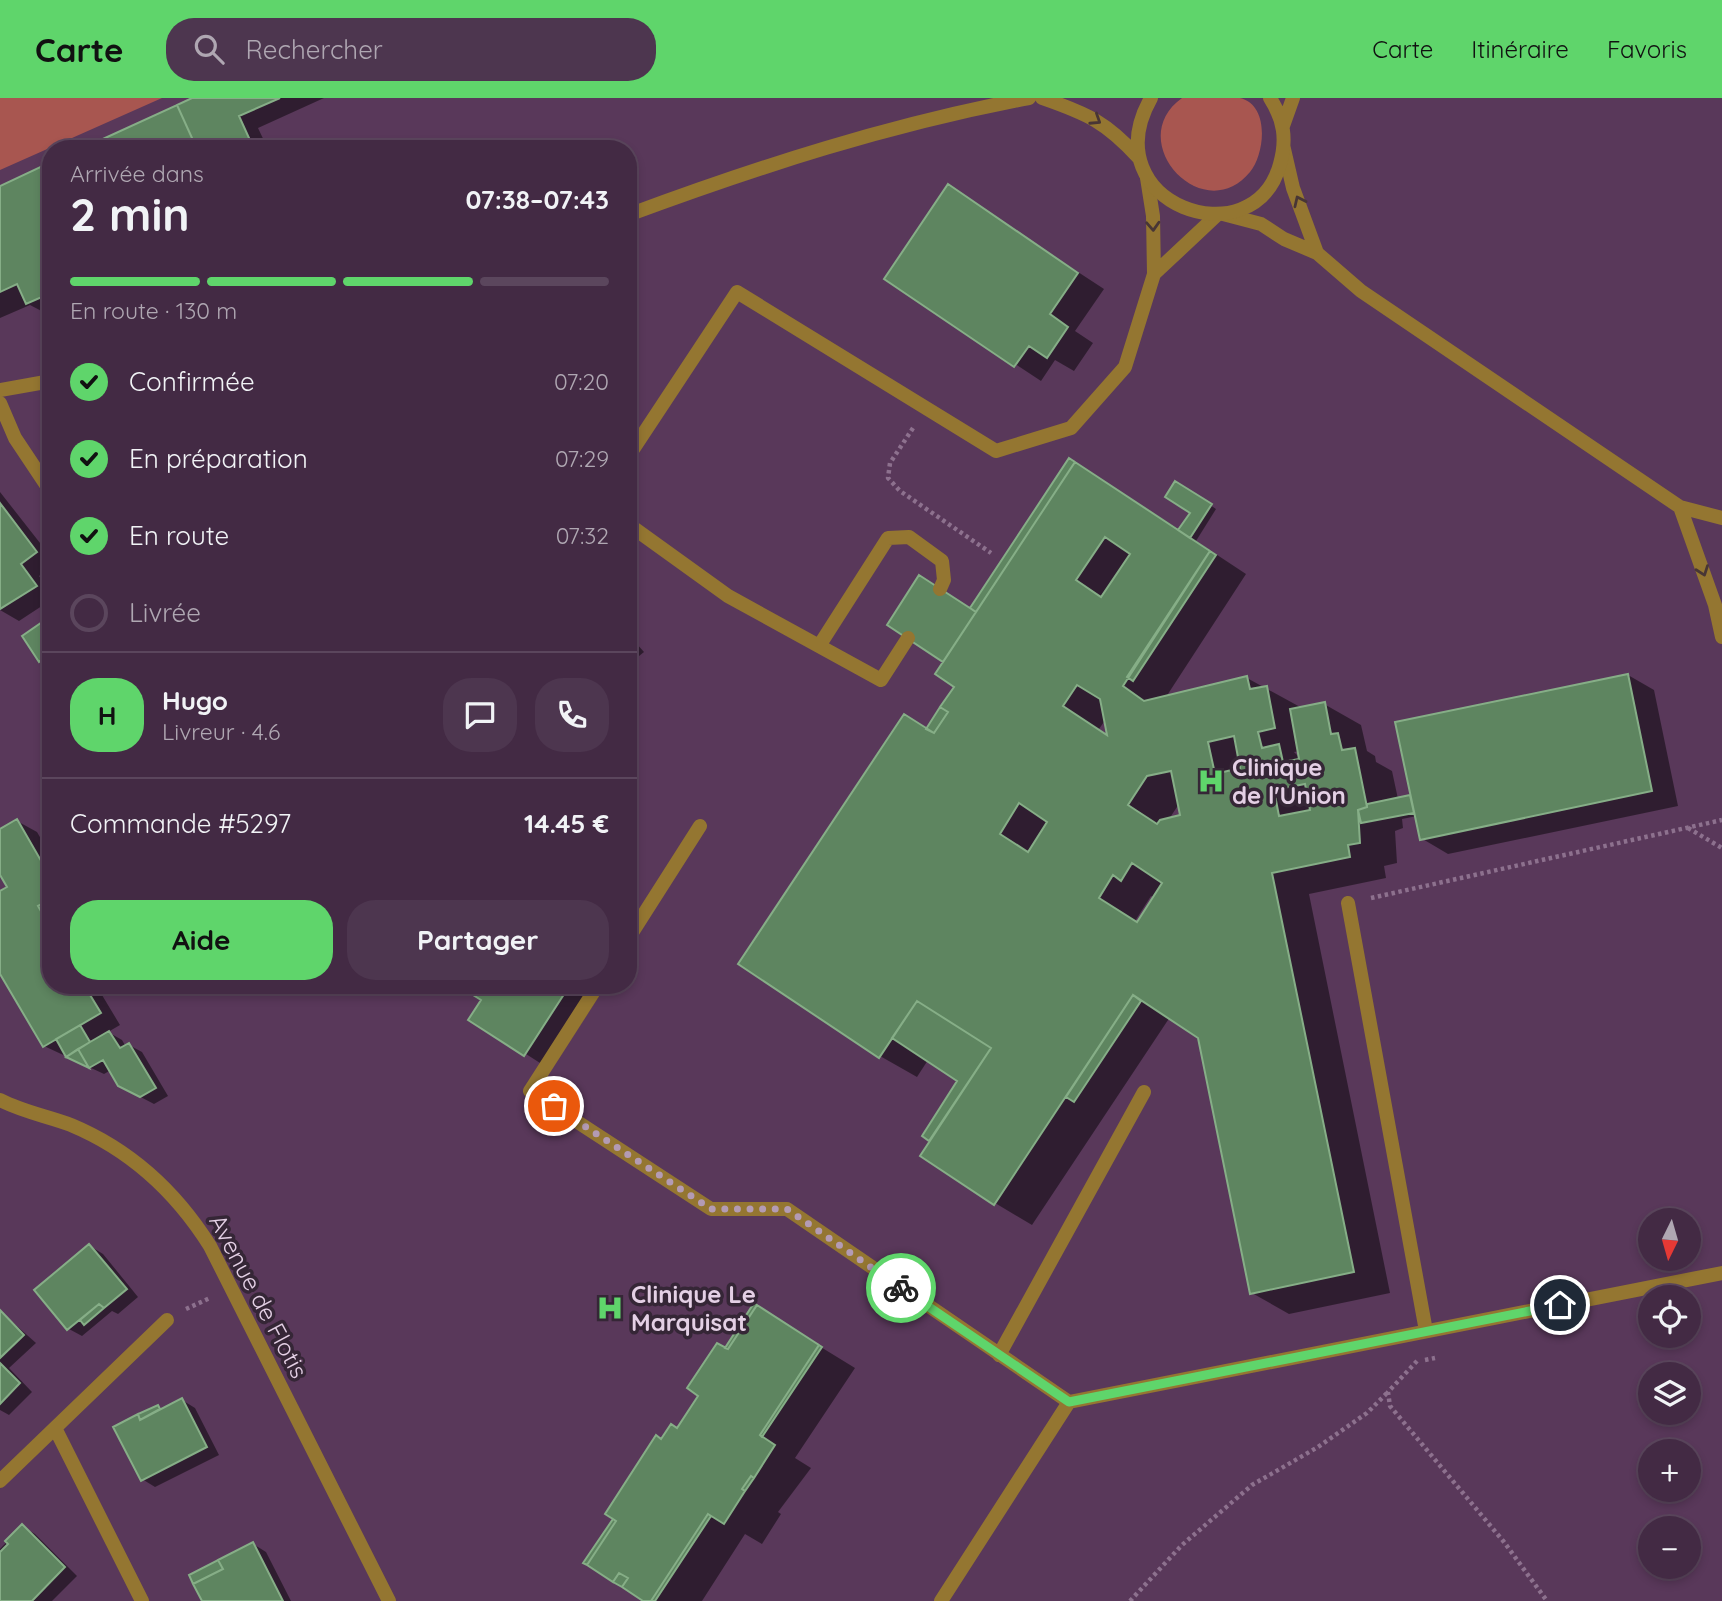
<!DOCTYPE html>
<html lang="fr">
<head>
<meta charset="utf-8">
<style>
  :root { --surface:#432a44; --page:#4d364f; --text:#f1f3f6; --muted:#afa7b2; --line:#5b465d; --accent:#5fd56b }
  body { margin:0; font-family:Quicksand,sans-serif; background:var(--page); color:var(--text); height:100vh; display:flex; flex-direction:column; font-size:26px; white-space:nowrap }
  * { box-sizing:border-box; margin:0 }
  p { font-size:23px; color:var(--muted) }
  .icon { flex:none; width:38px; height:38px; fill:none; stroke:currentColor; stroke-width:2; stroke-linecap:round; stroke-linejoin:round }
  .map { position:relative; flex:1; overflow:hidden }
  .drawer { position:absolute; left:42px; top:42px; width:595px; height:854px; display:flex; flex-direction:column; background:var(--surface); border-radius:28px; box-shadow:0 4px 10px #0003,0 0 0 2px var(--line) }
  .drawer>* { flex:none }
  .needle { width:46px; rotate:185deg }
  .buttons { position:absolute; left:1638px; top:1110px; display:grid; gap:14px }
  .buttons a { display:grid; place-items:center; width:63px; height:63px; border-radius:50%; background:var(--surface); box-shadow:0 4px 10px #0003,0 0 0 2px var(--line); font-size:35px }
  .pin { position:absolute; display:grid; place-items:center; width:60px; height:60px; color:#fff; margin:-30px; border:4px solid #fff; border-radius:50%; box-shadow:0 2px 7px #0007 }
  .courier { position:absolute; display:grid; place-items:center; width:70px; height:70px; margin:-35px; border:5px solid #5fd56b; border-radius:50%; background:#fff; color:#222; box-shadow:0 2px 9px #0007 }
  .headline em { font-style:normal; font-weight:700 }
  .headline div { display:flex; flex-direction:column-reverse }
  .headline { display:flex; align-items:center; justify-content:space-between; height:119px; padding:0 28px }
  h1 { font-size:46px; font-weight:700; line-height:52px }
  .bar { display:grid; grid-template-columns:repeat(4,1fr); gap:10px 7px; align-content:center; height:84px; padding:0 28px }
  .bar i { height:9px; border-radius:5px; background:var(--line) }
  .bar .current { background:var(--accent) }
  .bar p { grid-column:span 4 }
  .line { display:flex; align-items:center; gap:18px; padding:0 28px; border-top:2px solid var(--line) }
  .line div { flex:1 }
  .round { display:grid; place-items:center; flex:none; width:74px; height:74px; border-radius:28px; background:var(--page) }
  ol { padding:0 28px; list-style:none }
  li { display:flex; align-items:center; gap:21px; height:77px }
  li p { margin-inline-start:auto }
  li .icon { padding:7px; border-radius:50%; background:var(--accent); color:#111; stroke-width:4 }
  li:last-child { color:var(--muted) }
  li i { width:38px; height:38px; border:4px solid var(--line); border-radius:50% }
  .primary-button { display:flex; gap:14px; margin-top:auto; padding:14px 28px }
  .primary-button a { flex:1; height:80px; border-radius:28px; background:var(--accent); color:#111; font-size:28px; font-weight:700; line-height:80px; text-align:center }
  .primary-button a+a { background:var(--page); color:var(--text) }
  header { display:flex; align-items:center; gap:42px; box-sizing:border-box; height:98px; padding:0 35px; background:var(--accent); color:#111 }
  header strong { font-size:33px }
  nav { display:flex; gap:38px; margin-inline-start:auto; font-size:24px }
  .search { width:490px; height:63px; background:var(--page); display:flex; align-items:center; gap:18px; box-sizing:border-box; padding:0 24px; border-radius:28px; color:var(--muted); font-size:26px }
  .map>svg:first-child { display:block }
  .green { fill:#a85650 }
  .shadow { fill:#0007; fill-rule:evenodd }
  .building { fill:#5e8560; stroke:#86ae87; stroke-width:2; fill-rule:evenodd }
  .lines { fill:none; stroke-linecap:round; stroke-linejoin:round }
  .path { stroke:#8d718e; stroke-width:4.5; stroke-dasharray:3.5 3.5; stroke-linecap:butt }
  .service { stroke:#947631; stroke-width:14 }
  .minor { stroke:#947631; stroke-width:14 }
  .tertiary { stroke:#947631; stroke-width:14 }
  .oneway { stroke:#483635 }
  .done { stroke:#b39bb4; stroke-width:7; stroke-dasharray:0 12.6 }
  .route { stroke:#5fd56b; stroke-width:9 }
  .labels { text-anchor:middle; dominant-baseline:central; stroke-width:7; stroke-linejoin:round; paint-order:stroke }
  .poi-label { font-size:24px; font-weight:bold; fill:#e4d0e5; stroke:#352636; text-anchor:start }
  .street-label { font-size:24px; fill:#e4d0e5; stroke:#352636 }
</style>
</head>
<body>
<header>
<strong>Carte</strong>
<div class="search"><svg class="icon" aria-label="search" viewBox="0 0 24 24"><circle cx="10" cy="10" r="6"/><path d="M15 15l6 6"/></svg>Rechercher</div>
<nav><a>Carte</a><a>Itinéraire</a><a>Favoris</a></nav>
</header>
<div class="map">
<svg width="1722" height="1503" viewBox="0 0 1722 1503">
  <rect width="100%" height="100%" fill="#59385a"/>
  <path class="green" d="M0,0H162L0,72Z
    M1182,0C1199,0 1223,0 1240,0C1270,7 1265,56 1250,74C1203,131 1122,43 1182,0Z"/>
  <path class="shadow" d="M196,0H324L258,30L268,51H85Z
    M51,66V218L30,207L0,220V89Z
    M948,89L1104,191L1075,233L1093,245L1074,273L1055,262L1041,283L886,180Z
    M1070,362L1180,432L1192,414L1182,388L1216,411L1196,443L1246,476L1166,599L1247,580L1302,610L1324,606L1361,627L1367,653L1375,658L1376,664L1392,673L1398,701H1413L1628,577L1654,592L1678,708L1448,756L1421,740L1417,718L1402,721L1403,730L1395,733L1397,765L1384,768L1386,780L1309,796L1390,1195L1289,1216L1252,1195L1199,939L1170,919L1032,1127L995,1105L924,1037L960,983L928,962L917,979L880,958L927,632L956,588L971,512ZM1106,621L1109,638L1099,631ZM1300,653L1301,661L1294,654ZM1179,706L1182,718L1169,721ZM1151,798L1155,800L1138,825L1135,823Z
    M0,394L51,459V470L39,478L51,493V502L19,523L0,512Z
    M51,520V569L40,562Z
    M628,536L644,554L628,567Z
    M17,723L37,734L51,758V887H96L120,927L108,934L122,942L126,949L129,947L142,954L168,998L154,1006L133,995L111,972L104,976L44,948L0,872V795L10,790L0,773V733Z
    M460,887H606L551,972L471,921L483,902Z
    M90,1148L103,1156L138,1199L118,1216L112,1213L82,1238L69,1231L37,1192Z
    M757,1210L855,1270L795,1360L811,1370L778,1414L781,1416L762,1446L745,1436L702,1503H646L661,1342L678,1332Z
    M0,1213L36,1245L9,1270L32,1294L9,1317L0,1312Z
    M182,1302L195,1310L219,1357L155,1389L142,1381L116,1330L158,1309L164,1312Z
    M22,1428L35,1436L77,1478L52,1503H0V1451Z
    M253,1446L266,1454L291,1503H204Z"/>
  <path class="building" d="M192,0H280L239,18L254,51H197L177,7Z
    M177,7L197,51H81Z
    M51,64V195L26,206L17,186L0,194V88Z
    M948,86L1078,175L1050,216L1068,229L1047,260L1029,248L1014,269L884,181Z
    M1069,360L1075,364L976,514L970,510Z
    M1075,364L1210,453L1123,588L1144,603L1247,578L1250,591L1267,588L1275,630L1258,634L1262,650L1279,646L1283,664L1299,661L1290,611L1325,604L1331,636L1338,635L1342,652L1355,650L1367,709L1358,712L1360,745L1348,747L1350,759L1272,775L1354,1174L1250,1196L1198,940L1133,897L994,1107L920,1058L991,950L917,903L879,960L738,866L904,616L934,635L948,614L940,609L954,589L935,576ZM1105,439L1130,456L1101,499L1076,482ZM1077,587L1100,601L1107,637L1063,608ZM1234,638L1240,670L1215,676L1208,644ZM1171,673L1180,717L1160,722L1157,726L1128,707L1147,678ZM1305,686L1310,712L1279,718L1274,692ZM1019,705L1047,724L1028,754L1000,736ZM1132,765L1162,785L1137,824L1099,800L1113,777L1121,783Z
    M1175,383L1212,406L1190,440L1178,432L1190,415L1165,399Z
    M0,405L37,454L21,466L37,488L0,511Z
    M1210,453L1216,457L1133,583L1127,579Z
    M919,477L976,514L943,564L887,527Z
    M51,518V565L46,558L39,564L22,538Z
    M1628,576L1652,693L1420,742L1395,624Z
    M940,609L948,614L934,635L926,631Z
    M1410,697L1414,715L1361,725L1358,712L1367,709V706Z
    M17,721L51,780V801L38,808L51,831V887H84L101,915L43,949L0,876V793L7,789L0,777V731Z
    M51,801V831L38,808Z
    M457,887H570L524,958L468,922L481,902Z
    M1133,897L1141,903L1074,1004L1066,999Z
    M917,903L991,950L929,1043L922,1038L957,983L892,940Z
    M80,927L90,944L66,959L56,941Z
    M109,933L120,950L129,945L156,990L140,999L118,988L103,962L89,970L78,951Z
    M78,951L89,970L66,959Z
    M89,1146L127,1191L104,1210L99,1206L67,1232L34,1192Z
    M754,1205L757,1207L728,1251L725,1250Z
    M99,1206L104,1210L84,1227L80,1222Z
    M757,1207L819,1247L760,1337L775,1347L754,1380L751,1378L742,1391L745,1393L724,1426L708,1416L651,1503H643L622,1489L628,1480L619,1475L613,1484L587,1467L616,1423L605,1416L656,1337L661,1341L671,1326L677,1330L698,1298L687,1290L717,1245L728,1251Z
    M0,1212L24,1237L0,1260Z
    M819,1247L822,1249L762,1339L760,1337Z
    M0,1265L20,1285L0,1306Z
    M182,1300L207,1349L141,1383L113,1329L138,1316L140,1322Z
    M158,1307L160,1311L140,1322L138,1316Z
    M751,1378L754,1380L745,1393L742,1391Z
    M708,1416L711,1418L655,1503H651Z
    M613,1421L616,1423L587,1467L583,1465Z
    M22,1426L65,1469L32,1503H0V1454L8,1446L5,1443Z
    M253,1444L283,1503H202L193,1486L223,1471L218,1462Z
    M218,1462L223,1471L193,1486L189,1477Z
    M619,1475L628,1480L622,1489L613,1484Z"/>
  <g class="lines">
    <path class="path" d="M913,330L890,365L888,380L900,393L991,455
      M1688,730L1722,750
      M1371,800L1722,722
      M186,1211L210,1200
      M1425,1262L1435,1260
      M1417,1263L1388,1294L1390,1308L1504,1444L1547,1503
      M1130,1503L1182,1447L1252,1387L1318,1349L1367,1315L1388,1294"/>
    <path class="service" d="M1284,51L1293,90L1317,155
      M1223,116L1261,126L1284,141L1317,155L1361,193L1680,409L1722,420
      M1154,176L1218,116
      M0,305L15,340L51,394
      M628,359L737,194L996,353L1071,330L1125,269L1154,176L1153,118L1147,80
      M1680,409L1715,507L1722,539
      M628,426L728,498L881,582L908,540
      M819,548L888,440L909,439L942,463L944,482L940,491
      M1348,805L1426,1233
      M628,841L700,728
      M598,887L530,993L711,1111H787L1069,1304
      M999,1257L1144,994
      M941,1503L1069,1304L1722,1175"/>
    <path class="minor" d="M55,1330L142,1503
      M0,1383L167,1222"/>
    <path class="tertiary" d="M1042,0C1088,16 1106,24 1139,60
      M1151,0C1091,106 1254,163 1280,66C1287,41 1284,22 1270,0
      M1283,28L1293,0
      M628,117C760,68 891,26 1029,0
      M0,292L51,283
      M0,1002C23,1014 47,1018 71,1027C131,1052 176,1094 210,1148L389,1503"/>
  </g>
  <defs><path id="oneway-chevron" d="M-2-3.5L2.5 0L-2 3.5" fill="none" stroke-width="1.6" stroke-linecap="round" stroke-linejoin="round" transform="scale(1.75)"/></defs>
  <g class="oneway">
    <use href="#oneway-chevron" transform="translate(1096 22) rotate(33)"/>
    <use href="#oneway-chevron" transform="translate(1299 103) rotate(-115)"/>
    <use href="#oneway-chevron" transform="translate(1153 128) rotate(87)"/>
    <use href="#oneway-chevron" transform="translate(1703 473) rotate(70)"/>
  </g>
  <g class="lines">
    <path class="done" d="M554,1008L711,1111H787L901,1190"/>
    <path class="route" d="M901,1190L1069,1304L1560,1207"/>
  </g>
  <defs>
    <g id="hospital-bare" transform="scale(2.1)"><path d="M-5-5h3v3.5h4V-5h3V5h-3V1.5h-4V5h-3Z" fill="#5fd56b" stroke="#352636" stroke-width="2.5" paint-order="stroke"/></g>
  </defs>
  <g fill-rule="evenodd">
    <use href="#hospital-bare" x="1211" y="683"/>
    <use href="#hospital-bare" x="610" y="1210"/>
  </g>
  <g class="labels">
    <g class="poi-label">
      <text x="1232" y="669">Clinique<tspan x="1232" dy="28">de l'Union</tspan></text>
      <text x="631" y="1196">Clinique Le<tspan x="631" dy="28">Marquisat</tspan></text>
    </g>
    <g class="street-label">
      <text transform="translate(259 1198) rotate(62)">Avenue de Flotis</text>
    </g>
  </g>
</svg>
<div class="buttons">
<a><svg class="needle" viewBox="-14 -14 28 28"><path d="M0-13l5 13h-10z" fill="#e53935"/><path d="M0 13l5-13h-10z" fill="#afa7b2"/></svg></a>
<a><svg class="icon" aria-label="locate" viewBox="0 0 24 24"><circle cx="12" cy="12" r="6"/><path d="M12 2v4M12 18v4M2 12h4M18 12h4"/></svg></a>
<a><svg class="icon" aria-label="layers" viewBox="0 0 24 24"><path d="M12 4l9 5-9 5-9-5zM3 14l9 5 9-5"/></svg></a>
<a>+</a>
<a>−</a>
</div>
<div class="pin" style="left:554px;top:1008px;background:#ea580c"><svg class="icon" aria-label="bag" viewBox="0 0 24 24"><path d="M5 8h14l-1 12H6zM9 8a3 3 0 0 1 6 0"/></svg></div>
<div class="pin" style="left:1560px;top:1207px;background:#1f2937"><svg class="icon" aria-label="home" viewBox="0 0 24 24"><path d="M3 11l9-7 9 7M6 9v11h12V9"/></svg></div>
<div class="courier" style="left:901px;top:1190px"><svg class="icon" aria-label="bike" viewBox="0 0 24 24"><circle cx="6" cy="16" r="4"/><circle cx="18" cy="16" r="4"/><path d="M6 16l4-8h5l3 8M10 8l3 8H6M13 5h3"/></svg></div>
<section class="drawer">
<div class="headline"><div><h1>2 min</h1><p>Arrivée dans</p></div><em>07:38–07:43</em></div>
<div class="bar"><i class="current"></i><i class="current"></i><i class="current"></i><i></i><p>En route · 130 m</p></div>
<ol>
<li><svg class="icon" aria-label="check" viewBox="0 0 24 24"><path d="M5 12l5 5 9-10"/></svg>Confirmée<p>07:20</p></li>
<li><svg class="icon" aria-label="check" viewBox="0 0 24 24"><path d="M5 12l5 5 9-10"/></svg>En préparation<p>07:29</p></li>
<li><svg class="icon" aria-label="check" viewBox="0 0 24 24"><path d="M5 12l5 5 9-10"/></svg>En route<p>07:32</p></li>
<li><i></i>Livrée</li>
</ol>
<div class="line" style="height:126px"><b class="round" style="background:var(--accent);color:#111">H</b><div><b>Hugo</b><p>Livreur · 4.6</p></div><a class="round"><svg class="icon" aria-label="chat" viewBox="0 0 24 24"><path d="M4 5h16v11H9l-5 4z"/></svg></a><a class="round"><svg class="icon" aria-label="phone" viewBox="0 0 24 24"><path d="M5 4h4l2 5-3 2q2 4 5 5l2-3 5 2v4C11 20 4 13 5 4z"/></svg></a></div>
<div class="line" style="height:91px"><div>Commande #5297</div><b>14.45 €</b></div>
<div class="primary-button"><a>Aide</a><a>Partager</a></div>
</section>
</div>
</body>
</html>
